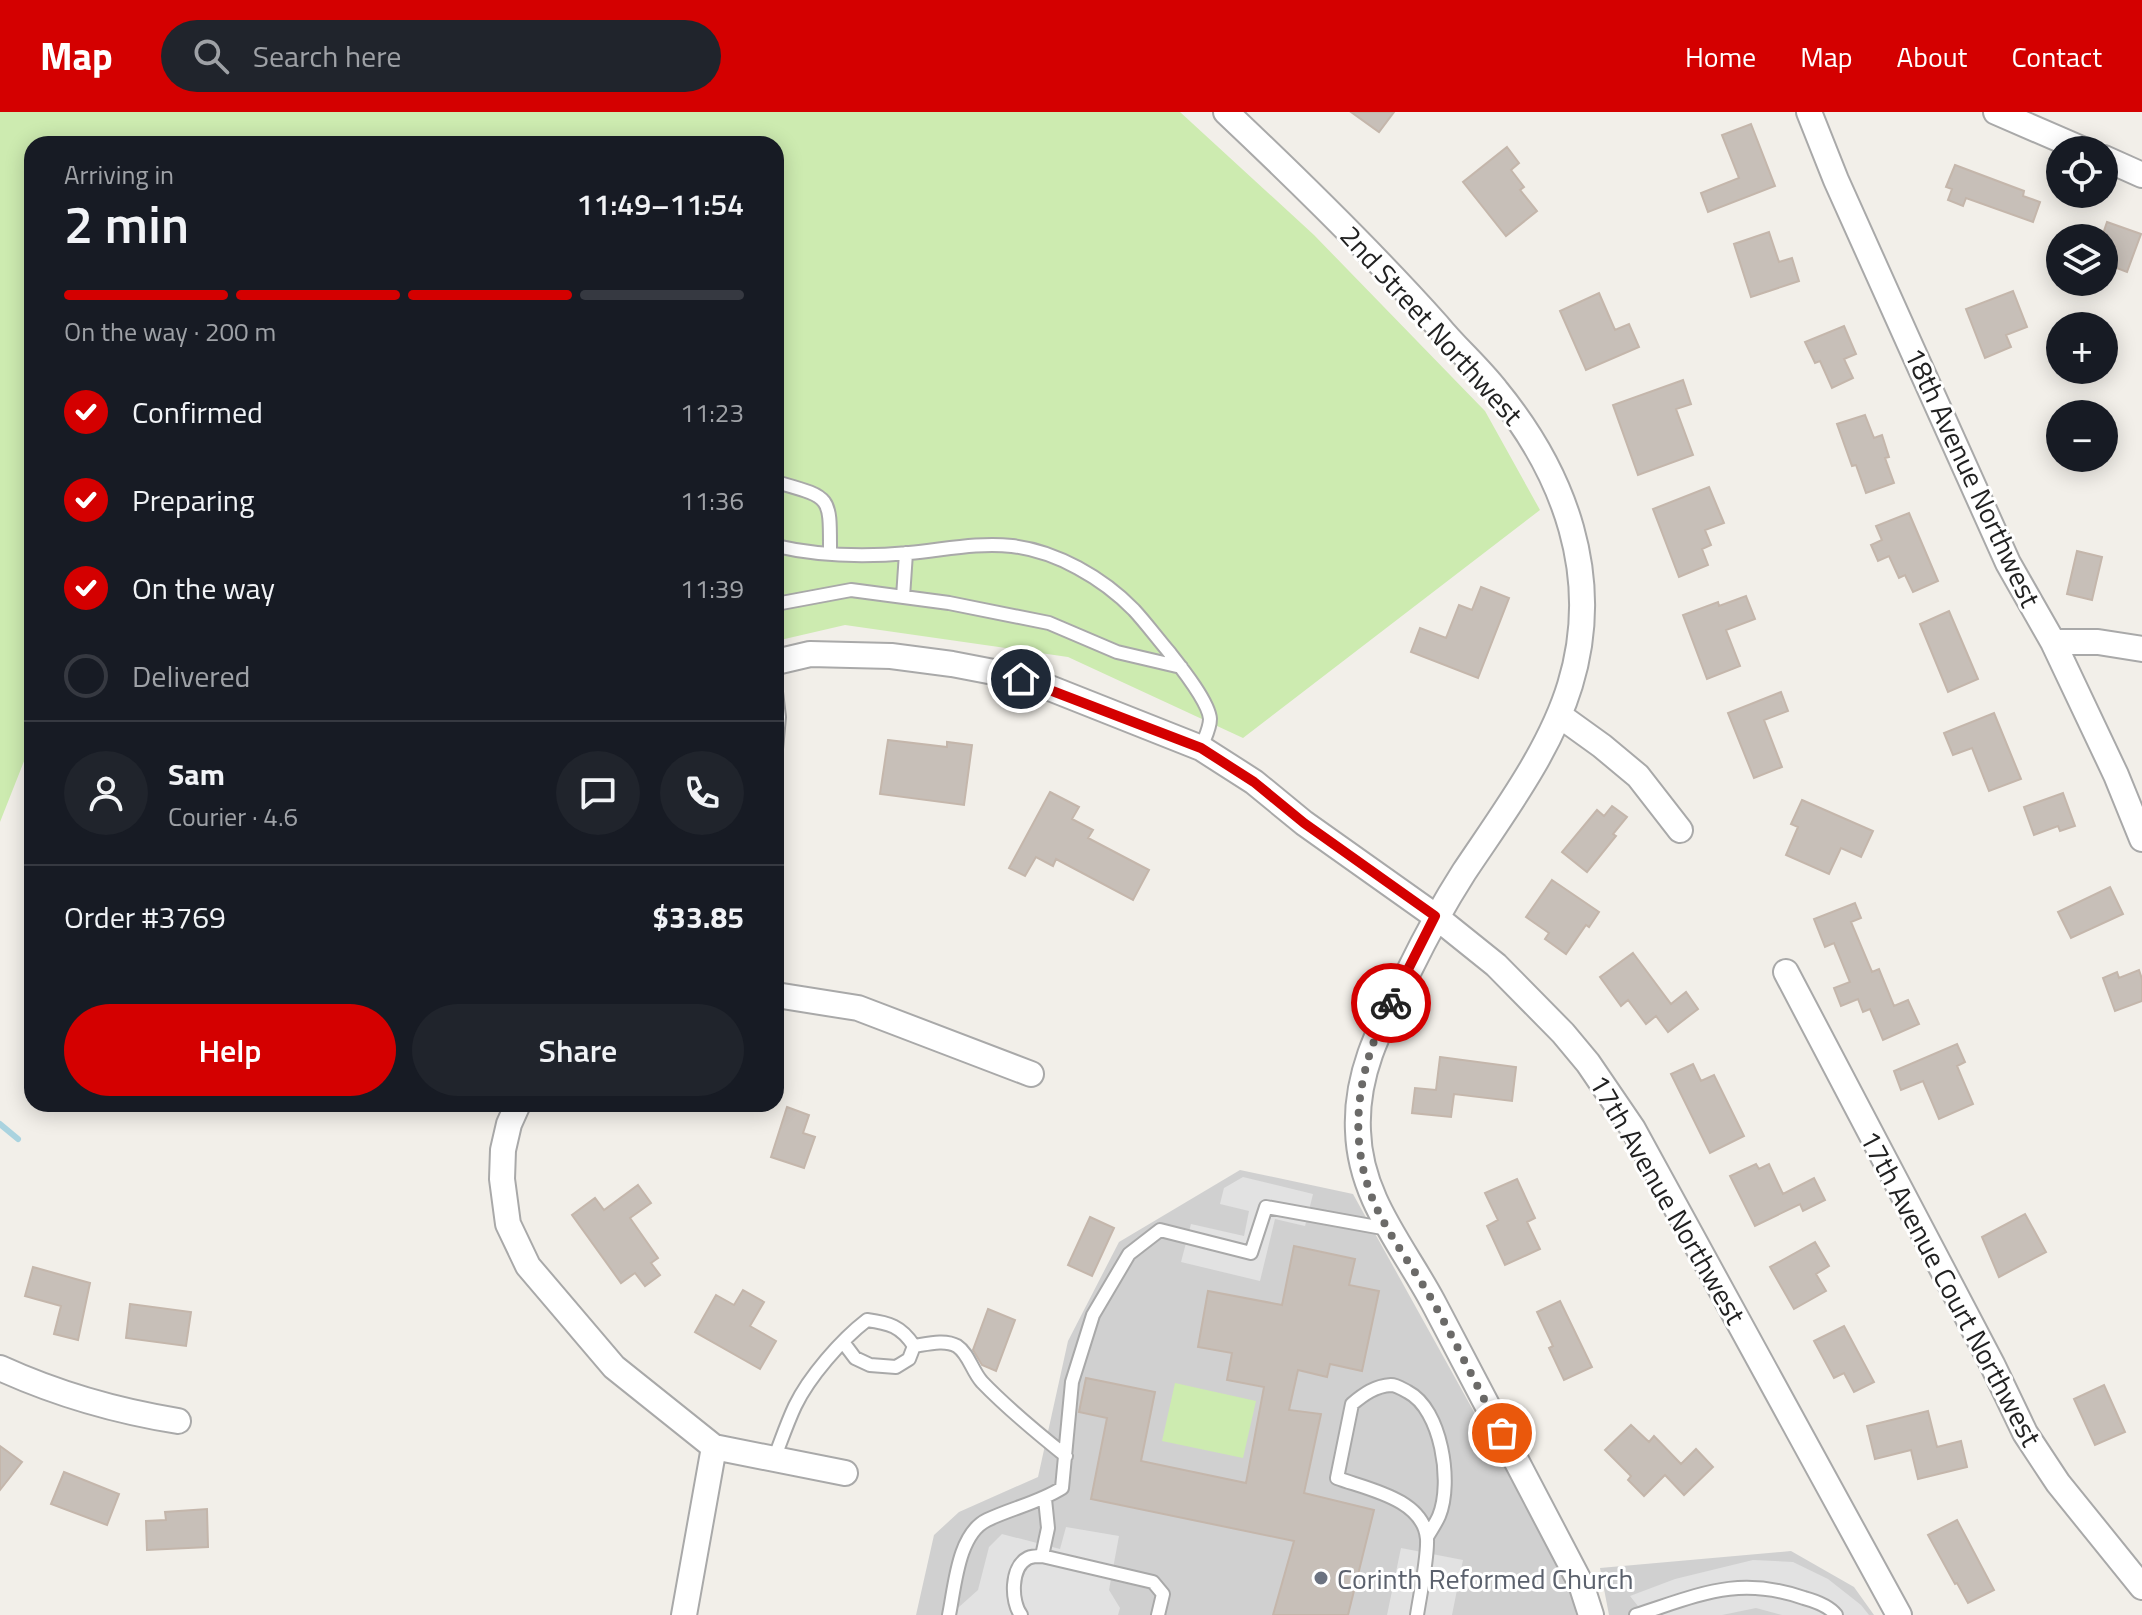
<!DOCTYPE html>
<html lang="en">
<head>
<meta charset="utf-8">
<style>
  :root { --surface:#171b24; --page:#20242c; --text:#f1f3f6; --muted:#9ea1a6; --line:#363941; --accent:#d40000 }
  body { margin:0; font-family:"Titillium Web",sans-serif; background:var(--page); color:var(--text); height:100vh; display:flex; flex-direction:column; font-size:30px; white-space:nowrap }
  * { box-sizing:border-box; margin:0 }
  p { font-size:26px; color:var(--muted) }
  .icon { flex:none; width:44px; height:44px; fill:none; stroke:currentColor; stroke-width:2; stroke-linecap:round; stroke-linejoin:round }
  .map { position:relative; flex:1; overflow:hidden }
  .details { position:absolute; left:24px; top:24px; width:760px; height:976px; display:flex; flex-direction:column; background:var(--surface); border-radius:24px; box-shadow:0 4px 20px #0003 }
  .details>* { flex:none }
  .controls { position:absolute; left:2046px; top:24px; display:grid; gap:16px }
  .controls a { display:grid; place-items:center; width:72px; height:72px; border-radius:50%; background:var(--surface); box-shadow:0 4px 20px #0003; font-size:40px }
  .pin { position:absolute; display:grid; place-items:center; width:68px; height:68px; color:#fff; margin:-34px; border:4px solid #fff; border-radius:50%; box-shadow:0 2px 8px #0007 }
  .courier { position:absolute; display:grid; place-items:center; width:80px; height:80px; margin:-40px; border:6px solid #d40000; border-radius:50%; background:#fff; color:#222; box-shadow:0 2px 10px #0007 }
  .summary em { font-style:normal; font-weight:600 }
  .summary div { display:flex; flex-direction:column-reverse }
  .summary { display:flex; align-items:center; justify-content:space-between; height:136px; padding:0 40px }
  h1 { font-size:52px; font-weight:600; line-height:60px }
  .bar { display:grid; grid-template-columns:repeat(4,1fr); gap:12px 8px; align-content:center; height:96px; padding:0 40px }
  .bar i { height:10px; border-radius:6px; background:var(--line) }
  .bar .active { background:var(--accent) }
  .bar p { grid-column:span 4 }
  .line { display:flex; align-items:center; gap:20px; padding:0 40px; border-top:2px solid var(--line) }
  .line div { flex:1 }
  .round { display:grid; place-items:center; flex:none; width:84px; height:84px; border-radius:42px; background:var(--page) }
  ol { padding:0 40px; list-style:none }
  li { display:flex; align-items:center; gap:24px; height:88px }
  li p { margin-inline-start:auto }
  li .icon { padding:8px; border-radius:50%; background:var(--accent); color:#fff; stroke-width:4 }
  li:last-child { color:var(--muted) }
  li i { width:44px; height:44px; border:4px solid var(--line); border-radius:50% }
  .primary-button { display:flex; gap:16px; margin-top:auto; padding:16px 40px }
  .primary-button a { flex:1; height:92px; border-radius:48px; background:var(--accent); color:#fff; font-size:32px; font-weight:600; line-height:92px; text-align:center }
  .primary-button a+a { background:var(--page); color:var(--text) }
  header { display:flex; align-items:center; gap:48px; box-sizing:border-box; height:112px; padding:0 40px; background:var(--accent); color:#fff }
  header strong { font-size:38px }
  nav { display:flex; gap:44px; margin-inline-start:auto; font-size:28px }
  .search { width:560px; height:72px; background:var(--page); display:flex; align-items:center; gap:20px; box-sizing:border-box; padding:0 28px; border-radius:44px; color:var(--muted); font-size:30px }
  .map>svg:first-child { display:block }
  .religious { fill:#d0d0d0 }
  .grass { fill:#cdebb0 }
  .parking { fill:#e2e2e2 }
  .lines { fill:none; stroke-linecap:round; stroke-linejoin:round }
  .stream { stroke:#aad3df; stroke-width:6 }
  .building { fill:#c7bfb8; stroke:#c4b6ab; stroke-width:2 }
  .lane-casing { stroke:#a9a9a9; stroke-width:16 }
  .street-casing { stroke:#a9a9a9; stroke-width:28 }
  .lane { stroke:#fff; stroke-width:12 }
  .street { stroke:#fff; stroke-width:24 }
  .done { stroke:#6b6a68; stroke-width:8; stroke-dasharray:0 14.4 }
  .route { stroke:#d40000; stroke-width:10 }
  .worship-dot { fill:#6b7280; stroke:#fff; stroke-width:3 }
  .labels { text-anchor:middle; dominant-baseline:central; stroke-width:6; stroke-linejoin:round; paint-order:stroke }
  .street-label { font-size:28px; fill:#222; stroke:#fff }
  .worship-label { font-size:28px; fill:#5b616d; stroke:#fff; text-anchor:start }
</style>
</head>
<body>
<header>
<strong>Map</strong>
<div class="search"><svg class="icon" aria-label="search" viewBox="0 0 24 24"><circle cx="10" cy="10" r="6"/><path d="M15 15l6 6"/></svg>Search here</div>
<nav><a>Home</a><a>Map</a><a>About</a><a>Contact</a></nav>
</header>
<div class="map">
<svg width="2142" height="1503" viewBox="0 0 2142 1503">
  <rect width="100%" height="100%" fill="#f2efe9"/>
  <path class="religious" d="M1240,1058L1353,1082L1573,1478L1576,1503H916L934,1423L959,1400L1038,1365L1068,1229L1119,1130Z
    M1791,1439L1854,1475L1874,1503H1609L1600,1456Z"/>
  <path class="grass" d="M0,0H1180L1314,123L1485,299L1540,398L1243,626L1068,545L845,513L776,529V32H32V629L0,710Z
    M1175,1271L1256,1289L1243,1346L1162,1329Z"/>
  <path class="parking" d="M1243,1065L1313,1082L1305,1114L1275,1107L1260,1169L1181,1150L1191,1112L1244,1124L1249,1099L1220,1092L1224,1076Z
    M1066,1415L1119,1424L1109,1478L1120,1496L1118,1503H950L978,1478L989,1435L1002,1422L1060,1437Z
    M1401,1436L1463,1448L1452,1503H1387Z
    M1753,1448L1793,1450L1828,1467L1861,1493L1869,1503H1782L1756,1496L1722,1503H1645L1630,1484L1675,1467Z"/>
  <g class="lines">
    <path class="stream" d="M0,1012L18,1027"/>
  </g>
  <path class="building" d="M1351,0H1394L1379,20Z
    M1751,12L1775,74L1708,100L1701,81L1739,66L1722,23Z
    M1507,35L1519,51L1511,58L1524,75L1520,78L1537,99L1506,124L1463,70Z
    M1955,53L2024,79L2023,84L2040,90L2033,110L1966,86L1963,94L1948,88L1952,77L1946,75Z
    M2107,110L2141,122L2127,160L2104,151V119Z
    M1769,120L1779,150L1792,146L1799,169L1751,185L1734,132Z
    M2013,179L2027,215L2006,223L2011,235L1985,246L1966,197Z
    M1599,181L1615,218L1629,212L1639,235L1586,258L1560,199Z
    M1844,214L1856,242L1844,247L1853,266L1832,276L1820,249L1815,251L1805,230Z
    M1683,268L1691,292L1676,297L1693,343L1638,363L1613,293Z
    M1865,303L1874,326L1882,323L1889,345L1885,346L1894,371L1866,381L1856,353L1852,354L1837,312Z
    M1709,375L1724,411L1705,418L1711,433L1702,437L1708,453L1679,465L1653,397Z
    M1909,401L1938,469L1913,480L1905,463L1899,466L1889,444L1878,449L1871,433L1882,428L1876,414Z
    M2077,439L2102,445L2092,488L2067,482Z
    M1481,475L1509,486L1478,566L1411,540L1420,516L1446,526L1459,493L1472,498Z
    M1746,484L1755,507L1726,518L1740,554L1707,567L1683,503L1718,490L1719,494Z
    M1949,499L1978,567L1948,580L1920,512Z
    M1781,580L1788,599L1764,608L1782,655L1754,666L1728,601Z
    M1994,601L2021,667L1989,679L1972,636L1953,643L1944,621Z
    M888,628L947,635V630L972,633L964,693L880,682Z
    M1050,680L1079,695L1072,707L1093,718L1088,726L1149,758L1133,788L1056,747L1053,754L1036,745L1025,764L1009,756Z
    M2063,681L2075,714L2060,719L2058,714L2034,723L2024,695Z
    M1802,688L1873,719L1861,745L1841,736L1829,762L1786,743L1798,715L1791,712Z
    M1612,694L1627,705L1613,722L1616,724L1587,760L1562,740L1597,698L1604,704Z
    M1552,768L1599,800L1589,815L1586,813L1566,842L1545,827L1549,821L1526,805Z
    M2110,775L2123,802L2071,826L2058,800Z
    M1855,791L1861,806L1851,810L1872,860L1879,857L1894,894L1908,888L1919,912L1883,928L1870,897L1863,900L1858,887L1841,894L1834,876L1850,870L1834,831L1825,835L1814,807Z
    M1633,841L1671,892L1686,880L1698,897L1668,920L1656,904L1646,912L1628,888L1621,894L1600,865Z
    M2139,858L2142,867V889L2115,899L2103,866L2117,860L2119,866Z
    M1957,932L1965,950L1957,954L1973,992L1939,1007L1923,969L1901,978L1894,959Z
    M1440,945L1516,955L1512,989L1454,982L1451,1005L1412,1001L1415,976L1436,978Z
    M1693,952L1701,969L1714,963L1744,1024L1710,1041L1671,962Z
    M787,995L809,1003L803,1021L815,1025L804,1056L771,1045Z
    M1756,1052L1759,1057L1769,1052L1783,1082L1814,1066L1825,1088L1803,1099L1800,1092L1755,1114L1730,1064Z
    M1517,1067L1535,1106L1527,1110L1540,1137L1505,1153L1487,1114L1498,1108L1485,1081Z
    M638,1073L651,1091L630,1106L658,1146L651,1151L660,1163L645,1174L635,1161L621,1171L572,1103L595,1086L604,1098Z
    M2025,1102L2046,1140L1999,1165L1982,1125Z
    M1090,1105L1114,1116L1092,1164L1068,1153Z
    M1815,1130L1829,1154L1816,1162L1826,1179L1794,1197L1770,1155Z
    M1294,1134L1355,1147L1349,1173L1379,1179L1362,1259L1330,1252L1327,1265L1298,1258L1289,1298L1321,1302L1304,1381L1374,1398L1348,1503H1273L1294,1429L1091,1387L1107,1306L1079,1300L1086,1266L1155,1280L1141,1349L1246,1371L1264,1275L1227,1268L1232,1241L1198,1235L1208,1179L1282,1193Z
    M33,1155L90,1171L78,1228L54,1222L61,1194L25,1184Z
    M743,1178L764,1190L750,1214L776,1229L760,1257L695,1220L716,1183L734,1193Z
    M1560,1189L1592,1255L1564,1268L1549,1236L1553,1234L1537,1200Z
    M130,1192L191,1200L186,1234L126,1226Z
    M988,1197L1015,1208L996,1259L982,1253L973,1238Z
    M1844,1214L1874,1270L1854,1280L1844,1261L1834,1266L1814,1229Z
    M2104,1273L2125,1320L2095,1333L2074,1287Z
    M1928,1299L1937,1335L1961,1329L1967,1355L1918,1367L1911,1338L1875,1347L1867,1314Z
    M1631,1313L1649,1330L1654,1324L1681,1352L1696,1337L1713,1355L1684,1383L1665,1363L1644,1384L1628,1368L1631,1364L1605,1338Z
    M0,1334L22,1350L0,1378Z
    M64,1360L119,1382L107,1413L51,1392Z
    M207,1397L208,1435L147,1438L146,1409L166,1408L165,1400Z
    M1957,1408L1994,1478L1968,1491L1957,1471L1955,1472L1928,1423Z"/>
  <g class="lines">
    <g class="lane-casing">
      <path id="lane" d="M776,370C832,386 830,383 830,441
        M776,434C819,444 865,445 909,441C943,438 978,430 1012,434C1056,439 1103,466 1134,498C1146,511 1157,526 1169,540C1180,554 1209,590 1210,607C1210,617 1204,627 1201,636
        M903,485L906,441
        M776,492L851,478L949,491L1049,511L1117,540L1181,555
        M776,580L779,605L776,637
        M914,1234C927,1232 945,1227 957,1234C969,1242 972,1259 982,1270C1008,1297 1036,1320 1066,1344
        M774,1347C781,1329 787,1311 795,1294C809,1265 841,1228 867,1208C889,1211 901,1214 914,1234L909,1247L896,1255L870,1253L855,1246L843,1230
        M1042,1444L1048,1416L1045,1387
        M949,1503C955,1474 958,1422 987,1408C1012,1396 1038,1391 1062,1376L1072,1270L1093,1203L1129,1142L1160,1118L1251,1141L1266,1095L1388,1117
        M1021,1503C1011,1490 1010,1455 1028,1446C1032,1444 1037,1444 1042,1444L1153,1470L1163,1482L1158,1503
        M1417,1503C1420,1483 1428,1446 1427,1427C1424,1387 1367,1377 1337,1366L1352,1292C1364,1282 1375,1274 1391,1273C1397,1273 1402,1277 1408,1280C1441,1297 1453,1370 1439,1404C1436,1411 1431,1418 1427,1425
        M1636,1503C1699,1483 1738,1463 1804,1486C1815,1489 1829,1494 1836,1503"/>
    </g>
    <g class="street-casing">
      <path id="street" d="M1226,0C1299,69 1371,139 1438,214C1456,236 1478,255 1496,278C1565,362 1603,465 1570,573C1550,639 1502,703 1464,760C1443,793 1427,822 1410,857C1383,910 1355,958 1358,1019C1360,1086 1403,1134 1433,1190C1482,1284 1532,1378 1581,1472L1591,1503
        M1809,0L1836,68L2008,451L2053,530L2116,663L2142,727
        M1996,0L2084,38
        M2104,46L2142,63
        M2053,530H2098L2142,537
        M776,550L810,542L891,544L952,552L1004,562L1037,571L1201,636L1254,670L1304,711L1435,804L1496,853L1563,921L1588,951L1633,1017L1899,1503
        M1559,603L1602,634L1638,664L1680,718
        M1786,860L1992,1252L2025,1321L2058,1371L2142,1475
        M776,883L858,896L1031,962
        M518,992L509,1012L503,1038L502,1067L508,1112L528,1154L614,1255L714,1335L845,1361
        M0,1256C57,1282 116,1299 178,1309
        M684,1503L714,1335"/>
    </g>
    <use href="#lane" class="lane"/>
    <use href="#street" class="street"/>
  </g>
  <g class="lines">
    <path class="done" d="M1391,891C1357,956 1345,1029 1377,1097C1391,1126 1411,1153 1428,1181C1454,1226 1477,1275 1502,1321"/>
    <path class="route" d="M1021,567L1201,636L1254,670L1304,711L1435,804L1391,891"/>
  </g>
  <circle class="worship-dot" cx="1321" cy="1466" r="8"/>
  <g class="labels">
    <g class="street-label">
      <text transform="translate(1432 213) rotate(48)">2nd Street Northwest</text>
      <text transform="translate(1973 365) rotate(65)">18th Avenue Northwest</text>
      <text transform="translate(1668 1087) rotate(60)">17th Avenue Northwest</text>
      <text transform="translate(1951 1176) rotate(62)">17th Avenue Court Northwest</text>
    </g>
    <g class="worship-label">
      <text x="1337" y="1466">Corinth Reformed Church</text>
    </g>
  </g>
</svg>
<div class="controls">
<a><svg class="icon" aria-label="locate" viewBox="0 0 24 24"><circle cx="12" cy="12" r="6"/><path d="M12 2v4M12 18v4M2 12h4M18 12h4"/></svg></a>
<a><svg class="icon" aria-label="layers" viewBox="0 0 24 24"><path d="M12 4l9 5-9 5-9-5zM3 14l9 5 9-5"/></svg></a>
<a>+</a>
<a>−</a>
</div>
<div class="pin" style="left:1502px;top:1321px;background:#ea580c"><svg class="icon" aria-label="bag" viewBox="0 0 24 24"><path d="M5 8h14l-1 12H6zM9 8a3 3 0 0 1 6 0"/></svg></div>
<div class="pin" style="left:1021px;top:567px;background:#1f2937"><svg class="icon" aria-label="home" viewBox="0 0 24 24"><path d="M3 11l9-7 9 7M6 9v11h12V9"/></svg></div>
<div class="courier" style="left:1391px;top:891px"><svg class="icon" aria-label="bike" viewBox="0 0 24 24"><circle cx="6" cy="16" r="4"/><circle cx="18" cy="16" r="4"/><path d="M6 16l4-8h5l3 8M10 8l3 8H6M13 5h3"/></svg></div>
<section class="details">
<div class="summary"><div><h1>2 min</h1><p>Arriving in</p></div><em>11:49–11:54</em></div>
<div class="bar"><i class="active"></i><i class="active"></i><i class="active"></i><i></i><p>On the way · 200 m</p></div>
<ol>
<li><svg class="icon" aria-label="check" viewBox="0 0 24 24"><path d="M5 12l5 5 9-10"/></svg>Confirmed<p>11:23</p></li>
<li><svg class="icon" aria-label="check" viewBox="0 0 24 24"><path d="M5 12l5 5 9-10"/></svg>Preparing<p>11:36</p></li>
<li><svg class="icon" aria-label="check" viewBox="0 0 24 24"><path d="M5 12l5 5 9-10"/></svg>On the way<p>11:39</p></li>
<li><i></i>Delivered</li>
</ol>
<div class="line" style="height:144px"><a class="round"><svg class="icon" aria-label="person" viewBox="0 0 24 24"><circle cx="12" cy="8" r="4"/><path d="M4 21q1-7 8-7t8 7"/></svg></a><div><b>Sam</b><p>Courier · 4.6</p></div><a class="round"><svg class="icon" aria-label="chat" viewBox="0 0 24 24"><path d="M4 5h16v11H9l-5 4z"/></svg></a><a class="round"><svg class="icon" aria-label="phone" viewBox="0 0 24 24"><path d="M5 4h4l2 5-3 2q2 4 5 5l2-3 5 2v4C11 20 4 13 5 4z"/></svg></a></div>
<div class="line" style="height:104px"><div>Order #3769</div><b>$33.85</b></div>
<div class="primary-button"><a>Help</a><a>Share</a></div>
</section>
</div>
</body>
</html>
